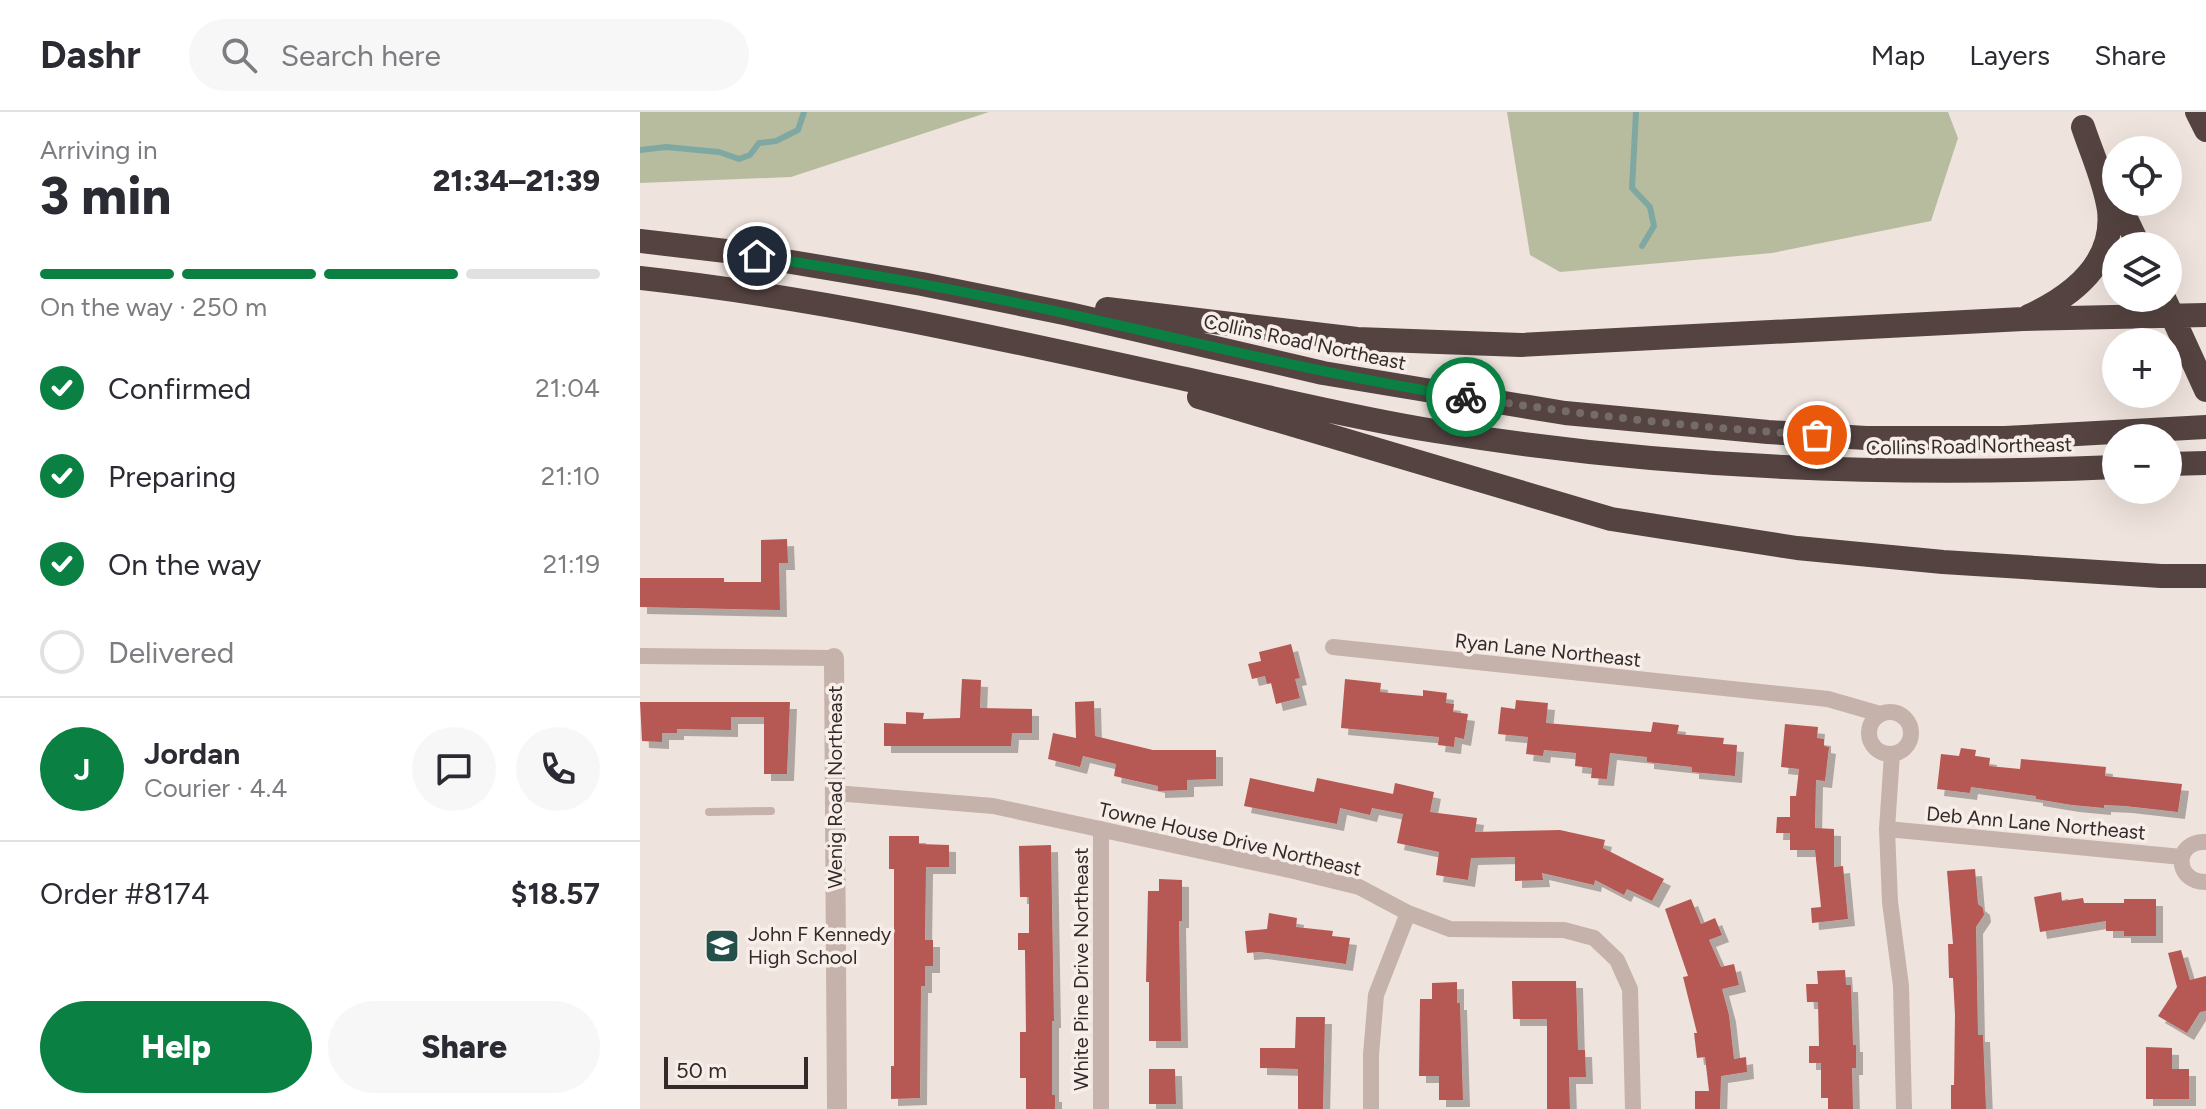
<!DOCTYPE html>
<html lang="en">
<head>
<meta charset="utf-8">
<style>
  :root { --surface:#fff; --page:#f7f7f7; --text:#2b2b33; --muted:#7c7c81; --line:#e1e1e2; --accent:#0b8043 }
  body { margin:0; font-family:Figtree,sans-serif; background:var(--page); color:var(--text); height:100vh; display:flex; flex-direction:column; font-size:30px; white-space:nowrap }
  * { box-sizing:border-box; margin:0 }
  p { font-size:26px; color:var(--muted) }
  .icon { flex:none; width:44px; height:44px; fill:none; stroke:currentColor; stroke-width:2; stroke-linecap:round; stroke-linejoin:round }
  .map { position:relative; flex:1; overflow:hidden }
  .sheet { display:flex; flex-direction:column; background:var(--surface); width:640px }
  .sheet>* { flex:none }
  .tools { position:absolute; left:1462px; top:24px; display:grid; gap:16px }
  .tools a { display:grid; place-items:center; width:80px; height:80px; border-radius:50%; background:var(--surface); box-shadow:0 8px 32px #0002; font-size:40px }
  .scale { position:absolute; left:24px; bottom:20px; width:144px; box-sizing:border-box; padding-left:8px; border:4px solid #342a29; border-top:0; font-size:22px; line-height:28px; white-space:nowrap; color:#342a29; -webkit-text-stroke:6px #f7eee9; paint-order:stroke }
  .pin { position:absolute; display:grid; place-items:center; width:68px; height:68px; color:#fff; margin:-34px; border:4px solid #fff; border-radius:50%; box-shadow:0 2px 8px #0007 }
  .courier { position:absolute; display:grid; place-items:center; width:80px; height:80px; margin:-40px; border:6px solid #0b8043; border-radius:50%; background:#fff; color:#222; box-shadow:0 2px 10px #0007 }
  .summary em { font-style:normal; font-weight:800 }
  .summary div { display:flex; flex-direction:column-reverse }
  .summary { display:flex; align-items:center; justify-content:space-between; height:136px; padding:0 40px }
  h1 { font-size:52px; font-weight:800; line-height:60px }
  .bar { display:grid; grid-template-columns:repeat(4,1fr); gap:12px 8px; align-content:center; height:96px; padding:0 40px }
  .bar i { height:10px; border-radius:6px; background:var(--line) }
  .bar .on { background:var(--accent) }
  .bar p { grid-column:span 4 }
  .line { display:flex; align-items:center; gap:20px; padding:0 40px; border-top:2px solid var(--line) }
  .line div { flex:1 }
  .round { display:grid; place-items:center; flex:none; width:84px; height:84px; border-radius:42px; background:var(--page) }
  ol { padding:0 40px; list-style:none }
  li { display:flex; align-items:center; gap:24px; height:88px }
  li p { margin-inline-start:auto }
  li .icon { padding:8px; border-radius:50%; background:var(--accent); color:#fff; stroke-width:4 }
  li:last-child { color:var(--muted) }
  li i { width:44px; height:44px; border:4px solid var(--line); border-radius:50% }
  .button { display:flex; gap:16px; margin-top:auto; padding:16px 40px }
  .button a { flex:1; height:92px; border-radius:48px; background:var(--accent); color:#fff; font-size:32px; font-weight:800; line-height:92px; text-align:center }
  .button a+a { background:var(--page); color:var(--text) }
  header { display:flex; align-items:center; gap:48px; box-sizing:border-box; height:112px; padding:0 40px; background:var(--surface); border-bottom:2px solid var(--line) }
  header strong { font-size:38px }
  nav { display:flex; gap:44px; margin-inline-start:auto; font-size:28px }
  .search { width:560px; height:72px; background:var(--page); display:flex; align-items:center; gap:20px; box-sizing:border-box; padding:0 28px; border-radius:44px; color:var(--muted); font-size:30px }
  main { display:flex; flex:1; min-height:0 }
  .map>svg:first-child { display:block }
  .green { fill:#b8bc9f }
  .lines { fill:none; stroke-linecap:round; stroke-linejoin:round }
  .stream { stroke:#80a8a2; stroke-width:6 }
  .building { fill:#b65953; filter:url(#shadow) }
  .service { stroke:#c5b2aa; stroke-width:8 }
  .minor { stroke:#c5b2aa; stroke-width:16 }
  .tertiary { stroke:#c5b2aa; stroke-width:20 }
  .motorway { stroke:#544341; stroke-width:24 }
  .done { stroke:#756b68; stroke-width:8; stroke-dasharray:0 14.4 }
  .route { stroke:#0b8043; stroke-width:10 }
  .labels { text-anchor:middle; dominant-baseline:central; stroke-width:7; stroke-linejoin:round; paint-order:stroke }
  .street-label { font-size:20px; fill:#342a29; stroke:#f7eee9 }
  .poi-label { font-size:20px; fill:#342a29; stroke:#f7eee9; text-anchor:start }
</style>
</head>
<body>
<header>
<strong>Dashr</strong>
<div class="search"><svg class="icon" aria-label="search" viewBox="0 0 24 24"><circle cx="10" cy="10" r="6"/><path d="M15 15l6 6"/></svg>Search here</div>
<nav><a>Map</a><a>Layers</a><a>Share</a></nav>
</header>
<main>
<section class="sheet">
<div class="summary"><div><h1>3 min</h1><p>Arriving in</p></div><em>21:34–21:39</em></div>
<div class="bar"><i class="on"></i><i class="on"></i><i class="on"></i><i></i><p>On the way · 250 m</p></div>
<ol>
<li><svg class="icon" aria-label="check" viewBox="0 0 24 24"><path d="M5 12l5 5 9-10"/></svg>Confirmed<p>21:04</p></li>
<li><svg class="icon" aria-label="check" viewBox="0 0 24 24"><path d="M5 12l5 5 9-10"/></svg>Preparing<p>21:10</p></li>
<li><svg class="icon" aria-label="check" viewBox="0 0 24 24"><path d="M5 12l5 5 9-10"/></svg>On the way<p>21:19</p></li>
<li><i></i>Delivered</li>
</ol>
<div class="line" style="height:144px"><b class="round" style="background:var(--accent);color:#fff">J</b><div><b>Jordan</b><p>Courier · 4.4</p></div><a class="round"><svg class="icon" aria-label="chat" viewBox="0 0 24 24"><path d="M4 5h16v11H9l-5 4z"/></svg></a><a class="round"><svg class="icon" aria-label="phone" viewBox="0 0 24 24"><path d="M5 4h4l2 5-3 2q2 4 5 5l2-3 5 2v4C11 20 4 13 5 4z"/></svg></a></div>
<div class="line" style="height:104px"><div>Order #8174</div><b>$18.57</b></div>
<div class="button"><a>Help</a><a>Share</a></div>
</section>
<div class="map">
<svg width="1566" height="997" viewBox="0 0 1566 997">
  <defs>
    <filter id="shadow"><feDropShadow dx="7" dy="7" stdDeviation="0" flood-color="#0004"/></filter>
  </defs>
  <rect width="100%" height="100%" fill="#efe3dd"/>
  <path class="green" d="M0,0H349L151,65L0,71Z
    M867,0H1308L1318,26L1291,109L1132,141L920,160L890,143Z"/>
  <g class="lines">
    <path class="stream" d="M996,0L992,76L1010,95L1014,114L1002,134
      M0,38L26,35L79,40L99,47L110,43L119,31L136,29L158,18L164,0"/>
  </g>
  <path class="building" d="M147,427L148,451H139L140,498L0,495V466H84V470H121V428Z
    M651,532L660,566L655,567L660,586L636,592L631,571L627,572L625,564L612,567L608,552L621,549L619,540Z
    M322,567L341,568L340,596L392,597V621H372L371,634H244V611L266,612V600L284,601L283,607L320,606Z
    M705,567L741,571L740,580L783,584V578L807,581L806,591L814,592L813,600L828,602L824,627L815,625L814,635L798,633L799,625L701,616Z
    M876,588L908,591L906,611L1011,620L1013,610L1039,613L1037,622L1084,626L1083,632L1097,633L1095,664L1052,660V655L1007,650V645L970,641L967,667L951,666L952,656L935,654L936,641L904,638L903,644L886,642L888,625L858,622L861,595L875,597Z
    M454,589L455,624L513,638H576V667L547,668V678L518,679V674L474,664L476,652L443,644L440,655L408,647L413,621L436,626L435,590Z
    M0,590H150L147,662H124V605H91V618L37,617V621H22V630L2,629Z
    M1145,612L1178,615L1177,626L1184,627V634L1189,635L1185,669L1176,668L1175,716L1194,717V755L1203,754L1208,807L1172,811L1171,796L1181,795L1175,738H1150V721H1136L1137,705H1150V684H1156L1159,657L1141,655Z
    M1321,636L1336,638L1335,644L1350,646L1349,654L1380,657L1381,647L1466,655L1465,664L1542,672L1538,700L1485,694L1464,693V696L1432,693L1396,687V684L1331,675L1330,681L1297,677L1301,642L1319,644Z
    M610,666L674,680L677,666L753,682L755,671L794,680L790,700L837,706L835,720L920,718L965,728L963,736L1024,767L1012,789L987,777L984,783L955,768L954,773L902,761L903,768L875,769V745L831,746L828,768L796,763L799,740L757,731L763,702L732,696L730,703L700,696L697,712L604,694Z
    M249,724H279V732L309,733V755H286L285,828H293V854H285V874H281L280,986L251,987V954H254V757H249Z
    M411,733L414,909H412V983H415V997H386V966H380V920H386L385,838H378V821H389V785H380L379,734Z
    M1335,757L1338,792L1343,796L1344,803L1336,815L1338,923H1343L1346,997H1311V973H1314L1315,903L1313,866H1309L1308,832H1313L1307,759Z
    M519,767L542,768V809H539L541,929H509V870H506L508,779H519Z
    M1421,780L1422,789L1443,786L1444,791H1484V787H1516V824H1484V819H1466V809L1400,820L1394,785Z
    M1051,787L1061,812L1075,806L1082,823L1069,828L1081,855L1094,852L1099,873L1082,877L1089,903L1094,947L1106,945L1107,960L1081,964L1080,997H1055V979H1069L1065,945L1057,946L1054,921H1057L1043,865L1048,864L1025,797Z
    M629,801L657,806L656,815L693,819L692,824L710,826L706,852L620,840L607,841L605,819L627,817Z
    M1541,838L1550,868L1566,864V899L1560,900L1547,921L1518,904L1537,875L1528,841Z
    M1205,858L1206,873H1211L1213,933H1216V956H1212L1213,997H1188V986H1181V951H1169V934H1179L1178,890H1167L1166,872H1178L1177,859Z
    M872,869H936L938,938H945L946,965H929L930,997H907V907H873Z
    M817,870V891H820L823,988H799V964H779L780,887H792V871Z
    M656,905H685L683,997H658V957L620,956V936H655Z
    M1506,935L1532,936V957H1549V987H1506Z
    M509,957H535L536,992H509Z"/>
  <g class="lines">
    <path class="service" d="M69,700L131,699"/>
    <path class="minor" d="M693,535L1188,587L1240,602
      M0,544L194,546
      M1229 621a21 21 0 1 1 42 0a21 21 0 1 1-42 0Z
      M1252,642L1247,717L1250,790L1261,874L1264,997
      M195,681L353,694L654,759L719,775L768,801L810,817L924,818L954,826L977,848L990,877L993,997
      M461,717V997
      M1247,717L1542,745
      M1566,730C1534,728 1533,770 1566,770
      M731,997V943L736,883L768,801"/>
    <path class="tertiary" d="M194,546L197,997"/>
    <path class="motorway" d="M1557,0L1566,18
      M1478,90L1499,134
      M0,129L86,139L282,172L429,202L683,261L925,301L1128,320L1226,326H1365L1566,315
      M0,166C192,187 379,231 568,272C643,288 719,307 795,319C1021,356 1248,365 1476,355
      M1524,186L1566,278
      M467,197L717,227L881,233L1383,207L1566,203
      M1389,204C1432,184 1475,151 1469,98C1465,70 1452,42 1443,15
      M559,285L971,407L1157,436L1303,450L1521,464H1566
      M1528,352L1566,351"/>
  </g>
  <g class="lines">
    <path class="done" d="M826,285C943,303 1059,316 1177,323"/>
    <path class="route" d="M117,144C221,160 325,179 428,202C561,231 692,265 826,285"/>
  </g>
  <defs>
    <g id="school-square" transform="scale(1.8)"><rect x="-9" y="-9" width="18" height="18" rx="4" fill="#24504b" stroke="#f7eee9"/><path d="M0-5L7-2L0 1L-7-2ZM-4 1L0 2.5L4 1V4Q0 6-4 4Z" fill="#fff"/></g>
  </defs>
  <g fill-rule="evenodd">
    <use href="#school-square" x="82" y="834"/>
  </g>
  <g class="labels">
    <g class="street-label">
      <text transform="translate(665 230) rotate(12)">Collins Road Northeast</text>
      <text transform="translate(1329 334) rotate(-1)">Collins Road Northeast</text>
      <text transform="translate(908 538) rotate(6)">Ryan Lane Northeast</text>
      <text transform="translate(195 675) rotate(-90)">Wenig Road Northeast</text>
      <text transform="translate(1396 711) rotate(5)">Deb Ann Lane Northeast</text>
      <text transform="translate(590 727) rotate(13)">Towne House Drive Northeast</text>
      <text transform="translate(441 857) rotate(-90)">White Pine Drive Northeast</text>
    </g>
    <g class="poi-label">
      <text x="108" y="822">John F Kennedy<tspan x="108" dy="23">High School</tspan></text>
    </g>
  </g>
</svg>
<div class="tools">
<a><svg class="icon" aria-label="locate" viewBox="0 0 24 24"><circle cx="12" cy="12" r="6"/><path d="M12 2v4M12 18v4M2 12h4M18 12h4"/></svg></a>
<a><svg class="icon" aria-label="layers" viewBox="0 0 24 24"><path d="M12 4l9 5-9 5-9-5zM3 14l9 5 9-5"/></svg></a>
<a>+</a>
<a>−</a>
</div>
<div class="scale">50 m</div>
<div class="pin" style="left:1177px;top:323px;background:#ea580c"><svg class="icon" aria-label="bag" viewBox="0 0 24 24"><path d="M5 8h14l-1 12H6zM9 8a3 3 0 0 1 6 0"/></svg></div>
<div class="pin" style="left:117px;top:144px;background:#1f2937"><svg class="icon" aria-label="home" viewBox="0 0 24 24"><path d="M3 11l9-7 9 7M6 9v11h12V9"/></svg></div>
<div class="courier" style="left:826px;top:285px"><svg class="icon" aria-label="bike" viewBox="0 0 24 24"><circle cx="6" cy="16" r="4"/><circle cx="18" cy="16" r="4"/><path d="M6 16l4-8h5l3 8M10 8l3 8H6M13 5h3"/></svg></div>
</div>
</main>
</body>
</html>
